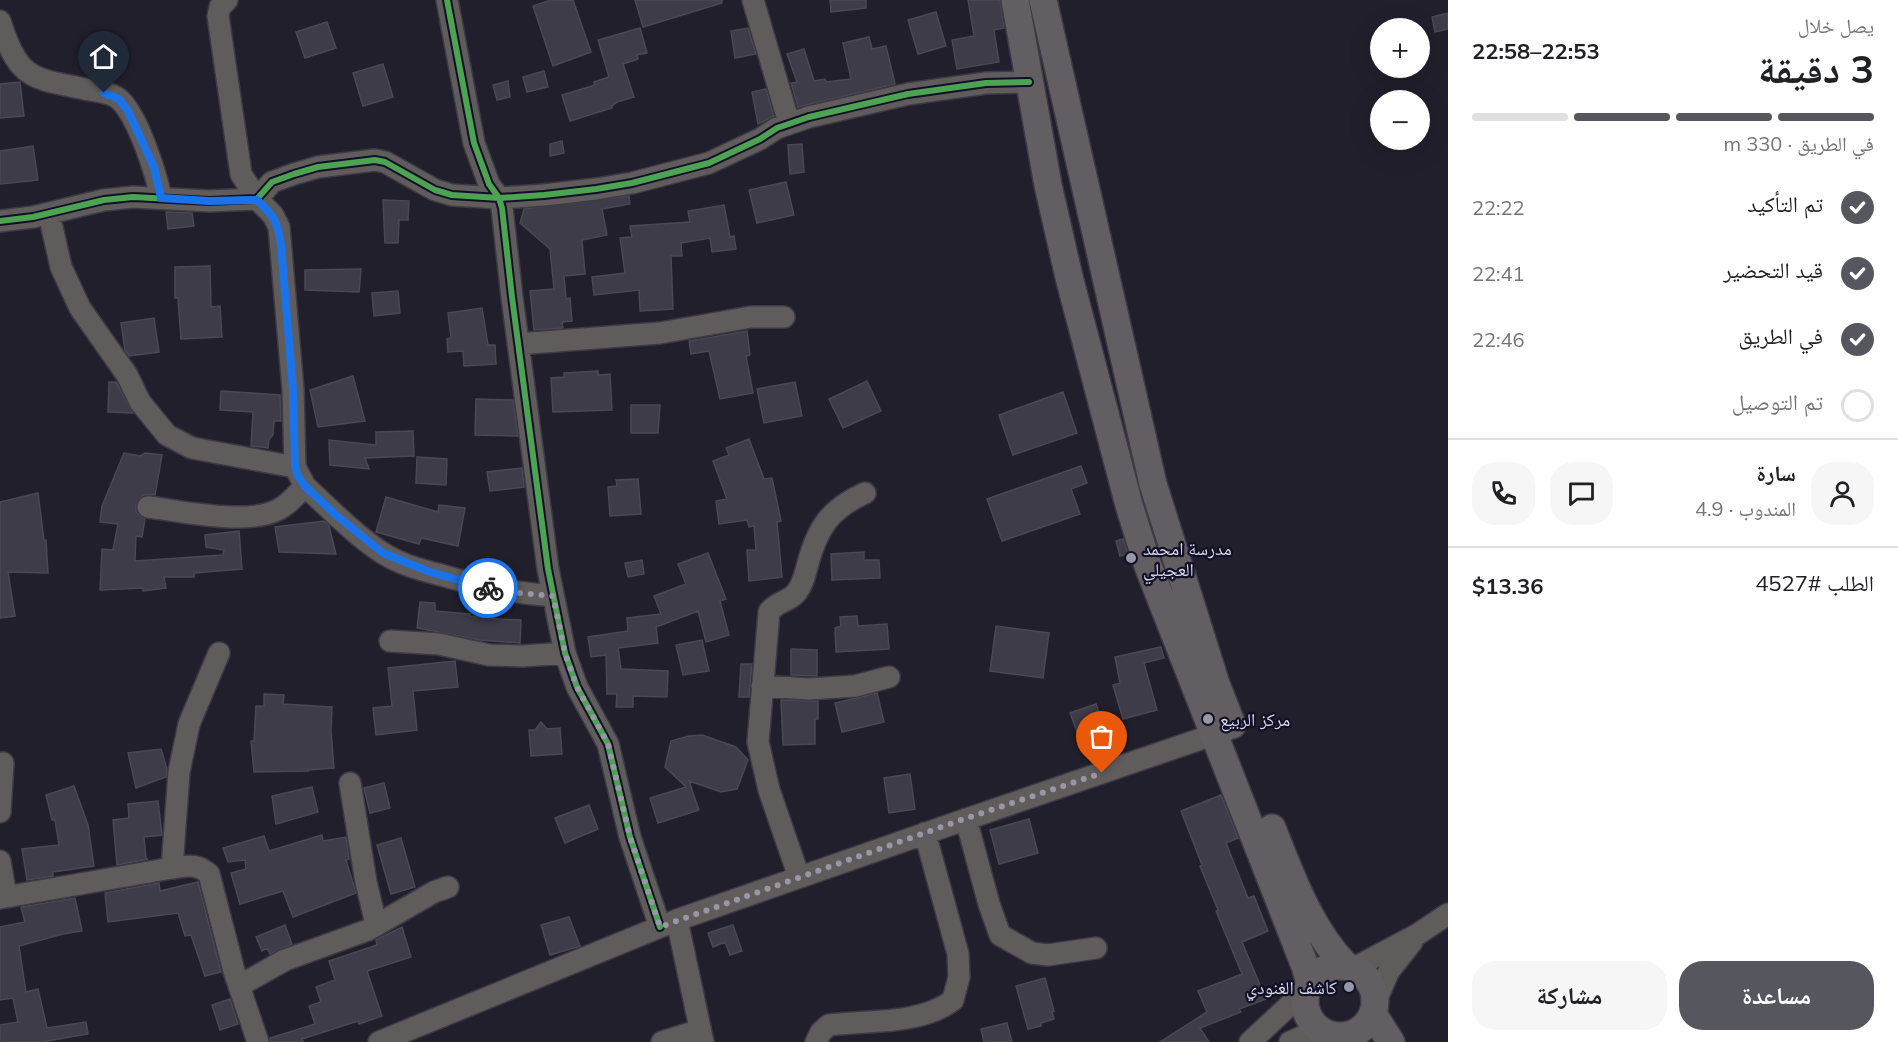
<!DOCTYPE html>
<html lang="ar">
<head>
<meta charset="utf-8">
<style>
  :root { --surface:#fff; --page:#f6f6f6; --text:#202124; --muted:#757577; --line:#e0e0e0; --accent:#56565e }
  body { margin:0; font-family:Mulish,"Noto Naskh Arabic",sans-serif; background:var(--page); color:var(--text); direction:rtl; height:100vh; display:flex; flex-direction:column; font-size:22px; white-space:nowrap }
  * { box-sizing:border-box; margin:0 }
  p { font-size:20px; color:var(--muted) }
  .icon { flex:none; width:33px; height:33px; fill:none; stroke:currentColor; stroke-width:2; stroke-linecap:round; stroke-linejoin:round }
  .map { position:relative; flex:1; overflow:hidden; direction:ltr }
  .details { display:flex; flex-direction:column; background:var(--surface); width:450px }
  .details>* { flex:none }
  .controls { position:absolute; left:1370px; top:18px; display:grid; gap:12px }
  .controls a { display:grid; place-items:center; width:60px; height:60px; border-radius:50%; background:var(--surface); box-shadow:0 6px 24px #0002; font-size:30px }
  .pin { position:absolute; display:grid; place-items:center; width:51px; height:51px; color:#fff; margin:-62px -26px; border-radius:50% 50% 50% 0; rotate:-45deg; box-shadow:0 0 6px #0007 }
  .pin .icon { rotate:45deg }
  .courier { position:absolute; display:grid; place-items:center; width:60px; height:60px; margin:-30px; border:4px solid #1a73e8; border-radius:50%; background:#fff; color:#222; box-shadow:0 2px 8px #0007 }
  .head em { font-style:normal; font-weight:700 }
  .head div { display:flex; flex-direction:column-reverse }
  .head { display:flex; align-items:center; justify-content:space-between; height:102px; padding:0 24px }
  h1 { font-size:39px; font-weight:700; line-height:45px }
  .bar { display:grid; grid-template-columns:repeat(4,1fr); gap:9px 6px; align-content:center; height:72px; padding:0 24px }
  .bar i { height:8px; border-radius:4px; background:var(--line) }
  .bar .active { background:var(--accent) }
  .bar p { grid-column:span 4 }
  .line { display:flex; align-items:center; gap:15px; padding:0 24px; border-top:2px solid var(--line) }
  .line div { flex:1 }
  .round { display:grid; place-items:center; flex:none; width:63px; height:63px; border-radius:24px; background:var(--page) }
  ol { padding:0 24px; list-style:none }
  li { display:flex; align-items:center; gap:18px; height:66px }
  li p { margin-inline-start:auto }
  li .icon { padding:6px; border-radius:50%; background:var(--accent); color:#fff; stroke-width:4 }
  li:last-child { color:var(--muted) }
  li i { width:33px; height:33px; border:3px solid var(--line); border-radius:50% }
  .primary-button { display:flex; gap:12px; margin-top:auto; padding:12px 24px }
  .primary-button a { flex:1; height:69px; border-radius:24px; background:var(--accent); color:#fff; font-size:24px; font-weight:700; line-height:69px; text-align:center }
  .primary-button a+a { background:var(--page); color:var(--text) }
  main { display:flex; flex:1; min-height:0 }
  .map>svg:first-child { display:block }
  .building { fill:#3d3c48; stroke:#494953; stroke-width:1.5 }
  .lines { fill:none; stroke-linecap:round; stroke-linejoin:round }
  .minor-casing { stroke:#3b3a45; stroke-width:24 }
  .major-casing { stroke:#3b3a45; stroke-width:30 }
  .minor { stroke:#615c5c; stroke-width:21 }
  .major { stroke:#635e61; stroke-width:27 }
  .cycleway-casing { stroke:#121027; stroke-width:10 }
  .cycleway { stroke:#4ca352; stroke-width:6 }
  .done { stroke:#9897a6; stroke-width:6; stroke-dasharray:0 10.8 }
  .route { stroke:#1a73e8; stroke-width:8 }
  .poi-dot { fill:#9897a6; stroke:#121027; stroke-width:2 }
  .labels { text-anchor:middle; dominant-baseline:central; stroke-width:4.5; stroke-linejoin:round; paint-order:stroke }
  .poi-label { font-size:18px; fill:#d8d8e9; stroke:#121027; text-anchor:start }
</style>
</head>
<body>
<main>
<section class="details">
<div class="head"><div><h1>3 دقيقة</h1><p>يصل خلال</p></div><em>22:53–22:58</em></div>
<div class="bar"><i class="active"></i><i class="active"></i><i class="active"></i><i></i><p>في الطريق · 330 m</p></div>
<ol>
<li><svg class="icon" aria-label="check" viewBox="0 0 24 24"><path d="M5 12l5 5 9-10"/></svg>تم التأكيد<p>22:22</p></li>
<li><svg class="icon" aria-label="check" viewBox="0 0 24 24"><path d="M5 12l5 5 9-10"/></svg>قيد التحضير<p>22:41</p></li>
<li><svg class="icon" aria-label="check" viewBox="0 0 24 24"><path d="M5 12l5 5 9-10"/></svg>في الطريق<p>22:46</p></li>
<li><i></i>تم التوصيل</li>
</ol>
<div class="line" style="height:108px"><a class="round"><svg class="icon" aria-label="person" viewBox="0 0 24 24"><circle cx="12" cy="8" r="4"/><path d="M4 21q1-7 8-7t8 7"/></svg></a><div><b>سارة</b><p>المندوب · 4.9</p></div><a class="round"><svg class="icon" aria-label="chat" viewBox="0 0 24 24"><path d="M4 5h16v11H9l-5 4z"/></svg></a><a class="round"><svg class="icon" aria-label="phone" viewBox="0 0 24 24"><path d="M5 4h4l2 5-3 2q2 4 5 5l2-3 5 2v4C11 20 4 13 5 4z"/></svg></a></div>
<div class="line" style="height:78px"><div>الطلب #4527</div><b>$13.36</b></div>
<div class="primary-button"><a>مساعدة</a><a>مشاركة</a></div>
</section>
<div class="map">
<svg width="1448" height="1042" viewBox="0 0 1448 1042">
  <rect width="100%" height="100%" fill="#201f2b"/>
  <path class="building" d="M551,0H573L591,52L553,66L533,6Z
    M635,0H722V3L643,27Z
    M830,0H866V8L831,12Z
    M968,0H1000L1004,28L994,30L999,62L957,69L952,40L974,36Z
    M936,12L946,46L918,54L908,20Z
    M1448,13V29L1435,32L1432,17Z
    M327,22L336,48L305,58L296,32Z
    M640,28L647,53L637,55L638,59L623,64L634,97L617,102L612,106V108L570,121L562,95L595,85L594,82L609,77L598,40Z
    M748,28L756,54L735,58L731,31Z
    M869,37L872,49L886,46L895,84L798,107L791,83L797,82L787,54L804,49L814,81L825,79L826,82L851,79L843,43Z
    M383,64L393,97L363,106L353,73Z
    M544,71L548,87L527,92L523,77Z
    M508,81L510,97L497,100L493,85Z
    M20,82L24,116L0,118V84Z
    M766,89L774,116L758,124L752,92Z
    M562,141L564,153L550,156V144Z
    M802,144L804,172L790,174L788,145Z
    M33,146L38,180L0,184V151Z
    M786,182L794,215L757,223L749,190Z
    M629,196L630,204L602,209L607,235L582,240L585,274L564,276L566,299L570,298L572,321L562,322L563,328L534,330L530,291L554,289L550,249L520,223L524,209Z
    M383,200L409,201L408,220H399L398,243H385Z
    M724,205L730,237L734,236L736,249L712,252L710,238L681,243L682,256H671L673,309L640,311L639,290L594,295L592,277L625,273L620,238L632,237L630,226L690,222L688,211Z
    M166,212L192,213L194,226L168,229Z
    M210,266L211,307L220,306L222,337L181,339L178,298H175V267Z
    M361,269L359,292L305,290V270Z
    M398,291L400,313L374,316L372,293Z
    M482,308L488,345H495L496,364L464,366L463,351L448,352L447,339L451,338L448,313Z
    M154,318L159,352L129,356L125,350L121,323Z
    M747,331L750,355L746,356L753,393L720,399L709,351L691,354L689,341Z
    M598,371V375L610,374L612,410L553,412L551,378L564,377V373Z
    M353,376L365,421L318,427L310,390Z
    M867,381L881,411L843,428L829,399Z
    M109,382H116L133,413L108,412Z
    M795,382L802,416L764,423L757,389Z
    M221,391L280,395L281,421H274L273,435L269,439L268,448L251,446L253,412L220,410Z
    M1063,392L1077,433L1013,455L999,415Z
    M476,399L513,400L518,436L475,435Z
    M631,405H660L658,433H631Z
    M413,431L414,456L365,458L369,469L330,465L329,440L376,445V432Z
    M749,439L764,479L772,478L781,521L777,522L782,577L749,581L747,550H756L754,526L749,527L747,520L719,524L716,501L727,499L713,461L729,455L726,448Z
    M124,453L140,456L145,453L162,455L155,495H143L136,505V512L145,519L142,537L136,536L135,561L223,555L224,550L206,547L205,535L239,531L242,569L194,573V577H164L166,588L143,591V588L100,590L102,549L113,550L118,524L100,522L102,506Z
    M417,457L447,459L446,485L416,483Z
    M1081,466L1087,483L1071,489L1080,514L1002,541L987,499Z
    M522,468L524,487L490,491L487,472Z
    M638,479L641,514L610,516L608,487L617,486L616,480Z
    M38,493L44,540H46L48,573L8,572L15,616L0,618V502Z
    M386,497L438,512L439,505L465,508L458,546L421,538L419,544L376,532Z
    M324,521L329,526L336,554L279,552L275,527Z
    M1123,539L1128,554L1120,556L1116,541Z
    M864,552V560H879L880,578L832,580L831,554Z
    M708,553L726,599L720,601L729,635L706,642L698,611L656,627L658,643L618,648L621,669L668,671L667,697L633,696V707H616L617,694H607L606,655L591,657L588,637L628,631L627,618L661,614L654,596L686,584L678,564Z
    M642,560L644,574L628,577L625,563Z
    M420,602L435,603V611L470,614V616L498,619L521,620L520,643L480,640L417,628Z
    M857,616L858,626L887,624L889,649L836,652L835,628L841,626L840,617Z
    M996,626L1049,633L1043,678L990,671Z
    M702,640L709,671L683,675L676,645Z
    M1161,647L1164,658L1144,663L1157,710L1123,719L1113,685L1120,683L1115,657Z
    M791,649L817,650V676L791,675Z
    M455,661L458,687L413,691L417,730L376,735L373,708L392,706L388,668Z
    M741,664H752L749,697H739Z
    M877,693L884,722L842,732L835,703Z
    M264,694L284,695L283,704L332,707L331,731L334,768L308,770V771L254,772L251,741H254L256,706H264Z
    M781,700L818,701V719H815V744L783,745Z
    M1096,704L1107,735L1082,745L1070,713Z
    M541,722L547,729L560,728L562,754L531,756L529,730H535Z
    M702,735L736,747L748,760L737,789L721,792L689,781L699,810L658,823L650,798L686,787L665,767L671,741L689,736Z
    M161,749L167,769L166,777L136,788L128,753Z
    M910,774L915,809L889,813L884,778Z
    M384,783L390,808L370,813L364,788Z
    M74,786L88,825L94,866L53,872V876L27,880L22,849L59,845L55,820H52L46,795Z
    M312,787L318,812L276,824L272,796Z
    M1221,795L1238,838L1226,843L1248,898L1254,896L1268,931L1242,942L1266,999L1239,1009L1241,1012L1200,1028L1209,1042H1160L1207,1012L1198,991L1242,974L1216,911L1218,910L1200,866L1202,865L1181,811Z
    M158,801L162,835L144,837L146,859H148L117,865L113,820L129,818L128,804Z
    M589,805L598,829L565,843L555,818Z
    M1029,819L1038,853L999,864L990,830Z
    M322,835L323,841L346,837L349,859L346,860L356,893L293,917L283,891L240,904L231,873L246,869L245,860L228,862L223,848L264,836L269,851Z
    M401,838L415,887L391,894L377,845Z
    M198,882L221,972L205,976L191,935L185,936L178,913L108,922L105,893L159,883L160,891Z
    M75,898L82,931L63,934L19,946L26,992L38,989L47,1028L86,1022L88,1034L42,1042H0V1025L18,1022L13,998L0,1000V927L25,922L21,907Z
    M569,917L580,946L550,955L541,925Z
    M285,925L292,944L270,954L267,948L262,951L256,937Z
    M733,925L742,951L730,955L725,942L713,947L708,933Z
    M402,927L411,957L367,971L382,1016L359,1024L358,1021L302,1039L303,1042H270V1038L315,1024L309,1006L321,1002L316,987L335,980L329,961L377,945L376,940Z
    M1045,978L1054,1011L1052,1012L1054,1019L1041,1023V1026L1028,1029L1016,986Z
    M230,999L238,1024L220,1030L212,1005Z
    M1007,1023L1012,1042H984L981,1029Z"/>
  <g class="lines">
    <g class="minor-casing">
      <path id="minor" d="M227,0L220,7L218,16L241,174L257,199L273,215L279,227L293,389L295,467L305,486C330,509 354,534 381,552C399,564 421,570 441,575C478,586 515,593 553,596
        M447,0L474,143L489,184L499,198L502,208L512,297L548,569L565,653L577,687L608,744L630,837L660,927
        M753,0L789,123
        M0,21C19,82 33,78 90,90C100,92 113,93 120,100C138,117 156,173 161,198
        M49,214L61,267L80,308L127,375L140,402L167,435L192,448L295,467
        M0,221L33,217L104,200L133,197L209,201L257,199L272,182L294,174L318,167L375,160L385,162L435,190L452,195L499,198L544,195L596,189L632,183L709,163L760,139L777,128L809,117L908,94L986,83L1029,82
        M518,344L660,333L751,317H784
        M148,507C183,511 251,527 281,508C290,503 298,493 305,486
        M390,641L439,644L489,655L523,656L565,653
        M762,686L809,689L855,686L889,677
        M350,783L366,882L376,924
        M0,812L3,763
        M966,819L989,904L1000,935L1032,953L1048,955L1096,948
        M0,861L6,897
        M172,868L179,772L189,724L219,653
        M799,877L769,790L758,742L769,612C776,602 788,602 796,593C803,585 805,574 808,563C818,527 830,509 865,493
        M0,898L172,868C187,866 197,863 209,874L234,971L258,1042
        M677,920L703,1042
        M1354,968L1418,934L1448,914
        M239,986L285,960L368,930L434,892L448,887
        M1375,1003L1389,971L1412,942
        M379,1042L677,920L961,821L1227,730
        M662,1042L700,1030
        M816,1042L821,1032L829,1025C868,1020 921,1025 953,1000L959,977L958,954L925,833
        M1250,1042L1307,989
        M1290,1042L1304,1036L1324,1032"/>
    </g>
    <g class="major-casing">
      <path id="major" d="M1015,0L1048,185L1069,277L1129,505L1148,566L1305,966L1310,983
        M1043,0L1153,484L1216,684L1232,725
        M1272,828C1291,876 1310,929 1346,966
        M1305 1001a35 35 0 1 1 70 0a35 35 0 1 1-70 0Z
        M1373,1014L1391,1042"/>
    </g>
    <use href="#minor" class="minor"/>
    <use href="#major" class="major"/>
    <g class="cycleway-casing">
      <path id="cycleway" d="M447,0L474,143L489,184L499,198L502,208L512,297L548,569L565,653L577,687L608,744L630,837L660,927
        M0,221L33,217L104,200L133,197L209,201L257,199L272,182L294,174L318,167L375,160L385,162L435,190L452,195L499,198L544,195L596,189L632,183L709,163L760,139L777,128L809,117L908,94L986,83L1029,82"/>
    </g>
    <use href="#cycleway" class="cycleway"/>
  </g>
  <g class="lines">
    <path class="done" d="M488,588L519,593L553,596L565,653L577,687L608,744L630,837L660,927L961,820L1102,773"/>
    <path class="route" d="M104,93L119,99L128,111L154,167L161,198L209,201L257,200C274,216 278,222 281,245L293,389L295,467L298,476L305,486L337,516L383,553L430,572L488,588"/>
  </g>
  <g class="poi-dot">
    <circle cx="1131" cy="558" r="6"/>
    <circle cx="1208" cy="719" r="6"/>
    <circle cx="1349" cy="987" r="6"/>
  </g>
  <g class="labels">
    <g class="poi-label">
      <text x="1143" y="548">مدرسة امحمد<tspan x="1143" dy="21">العجيلي</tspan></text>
      <text x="1220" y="719">مركز الربيع</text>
      <text x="1337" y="987" text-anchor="end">كاشف الغنودي</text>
    </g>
  </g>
</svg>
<div class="controls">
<a>+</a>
<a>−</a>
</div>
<div class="pin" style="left:1102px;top:773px;background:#ea580c"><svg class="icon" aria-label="bag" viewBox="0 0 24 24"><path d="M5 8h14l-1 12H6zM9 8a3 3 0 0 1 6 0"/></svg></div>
<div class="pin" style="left:104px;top:93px;background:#1f2937"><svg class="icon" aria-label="home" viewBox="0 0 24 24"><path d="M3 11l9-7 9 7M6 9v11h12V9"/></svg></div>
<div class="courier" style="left:488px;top:588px"><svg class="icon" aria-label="bike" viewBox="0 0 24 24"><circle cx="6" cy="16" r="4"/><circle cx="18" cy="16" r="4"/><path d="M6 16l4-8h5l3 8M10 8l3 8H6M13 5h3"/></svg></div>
</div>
</main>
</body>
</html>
